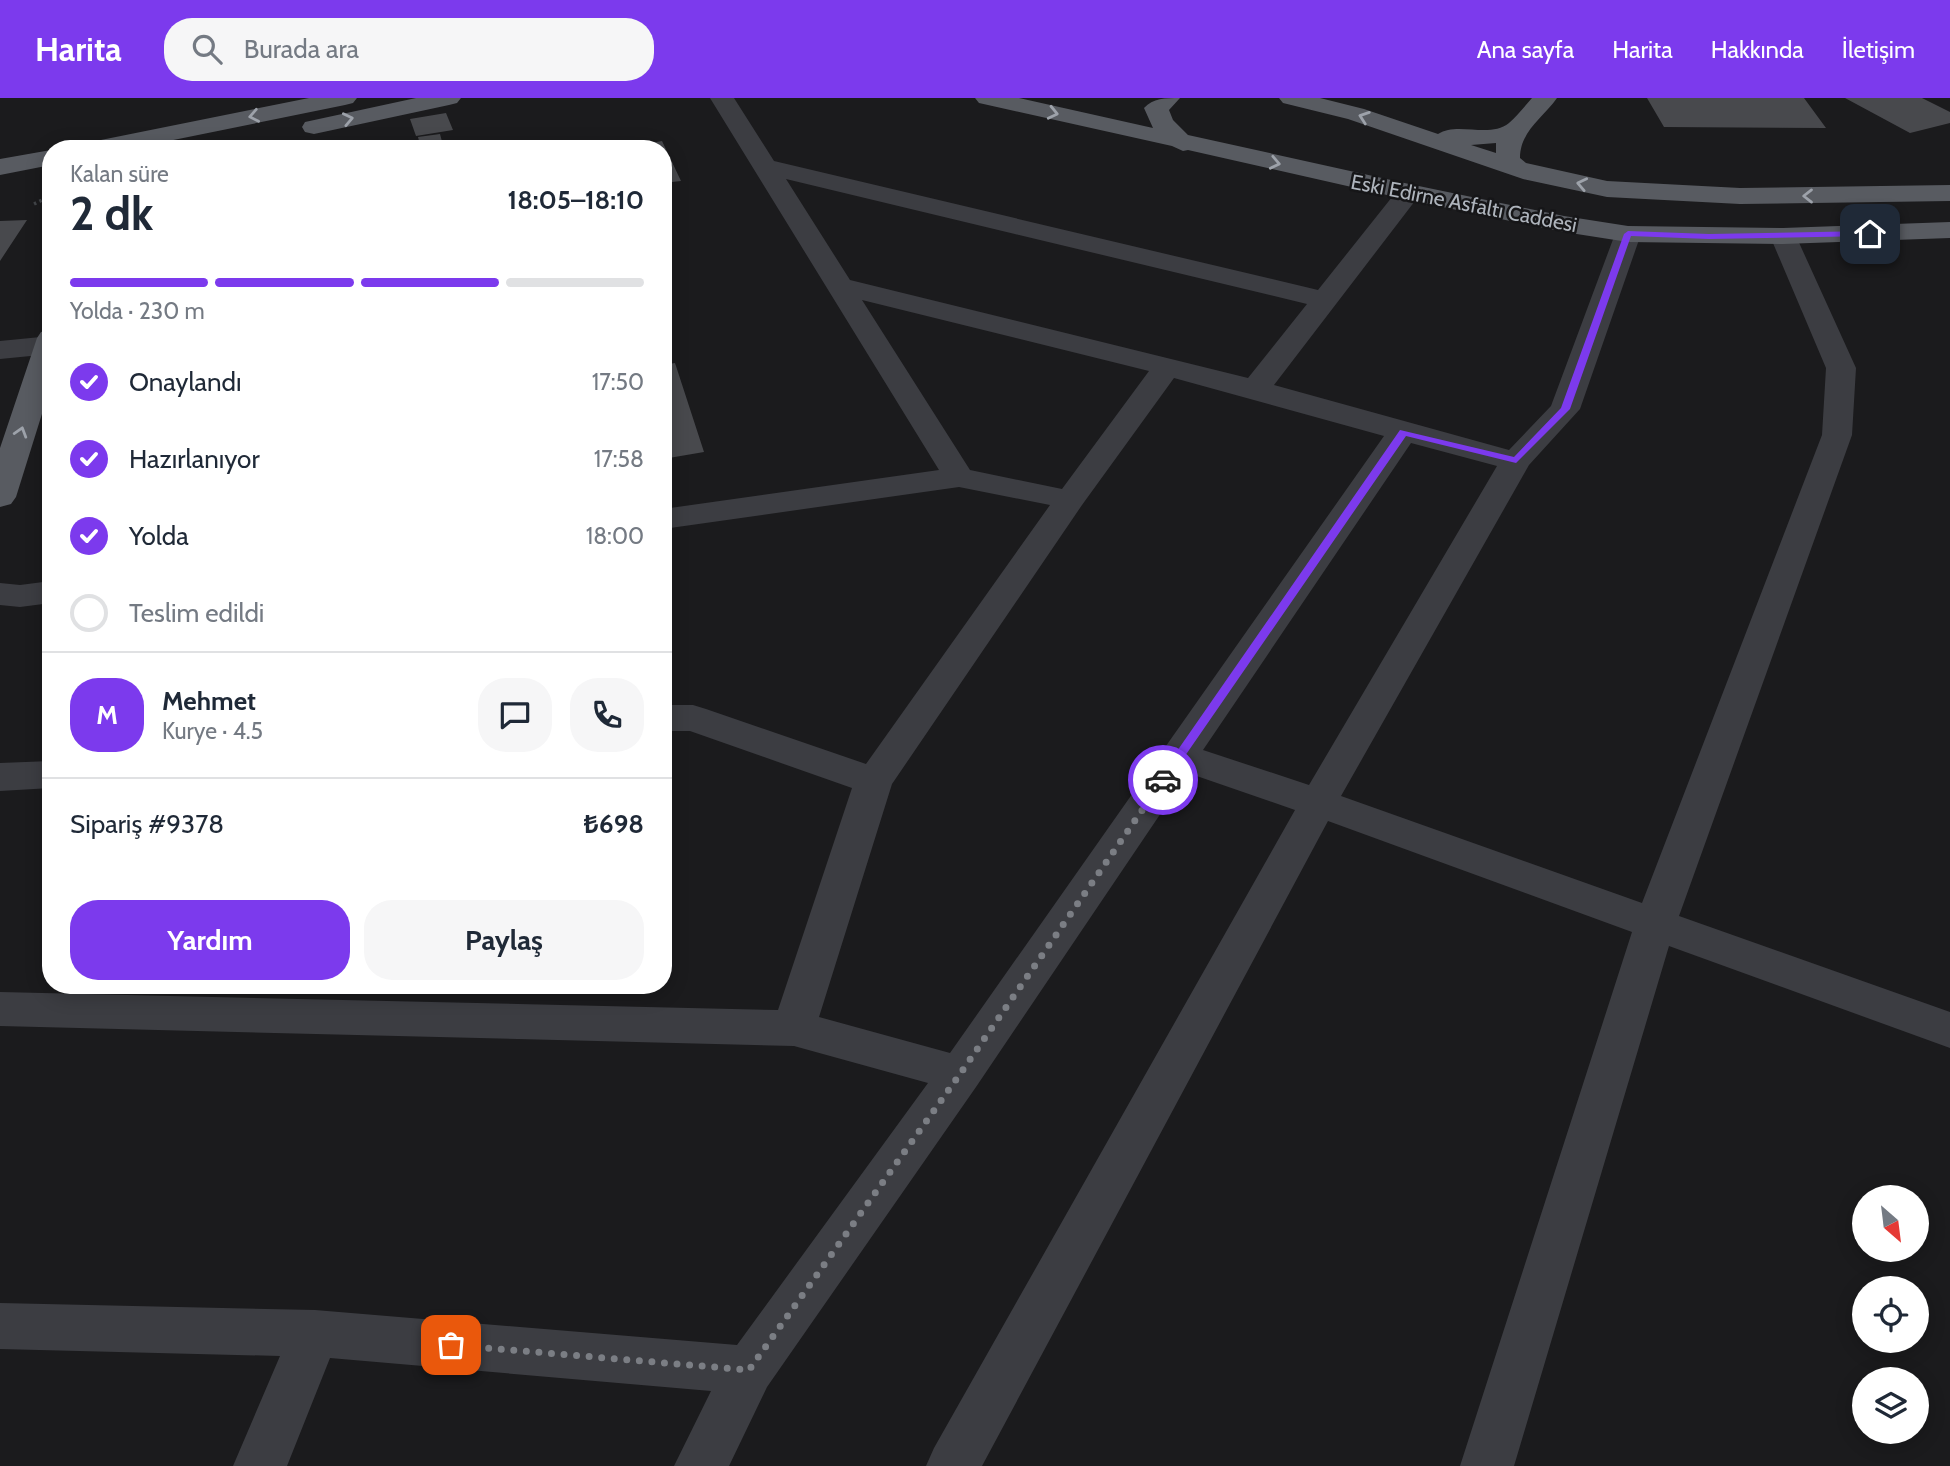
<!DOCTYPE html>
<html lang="tr">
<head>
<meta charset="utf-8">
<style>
  :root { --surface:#fff; --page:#f6f6f7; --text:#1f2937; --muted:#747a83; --line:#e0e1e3; --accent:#7c3aed }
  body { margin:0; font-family:Cabin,sans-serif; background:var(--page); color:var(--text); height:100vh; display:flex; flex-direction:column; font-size:26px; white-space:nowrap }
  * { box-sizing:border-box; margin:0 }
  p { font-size:23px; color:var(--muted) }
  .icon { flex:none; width:38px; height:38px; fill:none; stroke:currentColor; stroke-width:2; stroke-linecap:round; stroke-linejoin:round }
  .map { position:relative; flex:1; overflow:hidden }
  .panel { position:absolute; left:42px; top:42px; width:630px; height:854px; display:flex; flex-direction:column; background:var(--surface); border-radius:28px; box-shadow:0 4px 18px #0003 }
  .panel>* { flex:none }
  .needle { width:46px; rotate:152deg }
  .fabs { position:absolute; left:1852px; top:1087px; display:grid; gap:14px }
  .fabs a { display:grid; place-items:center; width:77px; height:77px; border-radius:50%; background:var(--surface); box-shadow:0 4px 18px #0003; font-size:35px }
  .pin { position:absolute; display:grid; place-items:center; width:60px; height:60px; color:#fff; margin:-30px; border-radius:14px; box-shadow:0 4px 10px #0006 }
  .courier { position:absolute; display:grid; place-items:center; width:70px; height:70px; margin:-35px; border:5px solid #7c3aed; border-radius:50%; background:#fff; color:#222; box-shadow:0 2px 9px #0007 }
  .head em { font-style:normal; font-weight:800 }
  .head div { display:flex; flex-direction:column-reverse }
  .head { display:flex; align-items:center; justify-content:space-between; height:119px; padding:0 28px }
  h1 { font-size:46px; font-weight:800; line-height:52px }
  .bar { display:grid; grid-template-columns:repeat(4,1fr); gap:10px 7px; align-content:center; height:84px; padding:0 28px }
  .bar i { height:9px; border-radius:5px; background:var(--line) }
  .bar .on { background:var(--accent) }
  .bar p { grid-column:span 4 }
  .line { display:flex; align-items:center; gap:18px; padding:0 28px; border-top:2px solid var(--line) }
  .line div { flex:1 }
  .round { display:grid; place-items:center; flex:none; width:74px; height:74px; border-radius:28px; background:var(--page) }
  ol { padding:0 28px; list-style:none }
  li { display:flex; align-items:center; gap:21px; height:77px }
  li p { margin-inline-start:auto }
  li .icon { padding:7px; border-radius:50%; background:var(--accent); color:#fff; stroke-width:4 }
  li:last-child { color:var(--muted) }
  li i { width:38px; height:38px; border:4px solid var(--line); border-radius:50% }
  .action { display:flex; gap:14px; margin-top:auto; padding:14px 28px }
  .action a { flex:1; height:80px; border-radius:28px; background:var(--accent); color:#fff; font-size:28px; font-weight:800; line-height:80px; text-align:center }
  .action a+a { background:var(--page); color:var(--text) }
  header { display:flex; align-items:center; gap:42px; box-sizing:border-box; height:98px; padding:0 35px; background:var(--accent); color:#fff }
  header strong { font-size:33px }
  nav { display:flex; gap:38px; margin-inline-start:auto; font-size:24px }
  .search { width:490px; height:63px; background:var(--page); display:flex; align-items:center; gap:18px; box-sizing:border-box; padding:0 24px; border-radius:28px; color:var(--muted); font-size:26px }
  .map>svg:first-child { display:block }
  .building { fill:#48494d }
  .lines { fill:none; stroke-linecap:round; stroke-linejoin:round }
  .path { stroke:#424549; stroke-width:3.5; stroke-dasharray:2.5 3.5; stroke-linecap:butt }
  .minor { fill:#3c3d42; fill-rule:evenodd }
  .major { fill:#585b61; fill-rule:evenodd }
  .oneway { stroke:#9da2aa }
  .route { fill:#7c3aed }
  .done { stroke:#7b7e84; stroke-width:7; stroke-dasharray:0 12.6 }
  .labels { text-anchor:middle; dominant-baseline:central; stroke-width:5; stroke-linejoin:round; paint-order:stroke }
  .far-street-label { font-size:21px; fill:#aeb4bc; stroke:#161618 }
</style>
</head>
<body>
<header>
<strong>Harita</strong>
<div class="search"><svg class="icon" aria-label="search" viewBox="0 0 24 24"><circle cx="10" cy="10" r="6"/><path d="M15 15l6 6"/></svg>Burada ara</div>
<nav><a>Ana sayfa</a><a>Harita</a><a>Hakkında</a><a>İletişim</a></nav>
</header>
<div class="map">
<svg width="1950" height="1368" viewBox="0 0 1950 1368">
  <rect width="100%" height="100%" fill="#1b1b1d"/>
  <path class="building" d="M1647,0H1804L1826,30L1664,29Z
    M1845,0H1922L1950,14V25L1910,35Z
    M446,15L453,32L416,38L410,21Z
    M440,36L444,51H421L418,39Z
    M662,43L681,83L663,85V51H617Z
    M27,122L0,163V123Z
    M675,265L704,354L663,361V267Z"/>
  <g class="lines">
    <path class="path" d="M34,106L50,98"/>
    <path class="minor" d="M710,0H734L774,63L1318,192L1400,89L1409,86L1418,89L1422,94L1418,99L1274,287L1509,352L1551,308L1615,136L1619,130L1628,128L1637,130L1641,136L1580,311L1529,367L1341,698L1642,805L1822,337L1826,270L1770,138L1774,132L1783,130L1792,132L1796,138L1856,270L1852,337L1679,818L1950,914V950L1669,848L1514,1368H1460L1632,834L1328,723L982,1368H926L934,1350L1295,712L1188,675L976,989L767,1289L729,1368H674L711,1293L330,1260L287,1368H233L280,1258L0,1251V1205L315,1212L737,1247L928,985L794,948L0,928V894L778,912L852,690L690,633H663V607H693L706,611L866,666L1050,407L959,389L663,431V411L939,372ZM786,81L1307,206L1248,280L850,182ZM862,202L1149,273L1062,391L970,372ZM1174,280L1384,338L950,955L819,919L892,686L1082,407ZM1411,345L1497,368L1309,687L1203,652Z
      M51,238V256L0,261V243Z
      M51,483V505L20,509L0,507V485L20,487Z
      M51,663V690L0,693V665Z"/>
    <path class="major" d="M309,0H357L353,5L345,7L129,51H79L82,46L91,44Z
      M416,0H461L457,5L449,7L314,36L305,34L302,29L305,24Z
      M975,0H1019L1153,30L1144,10C1153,0 1165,0 1180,0L1169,12L1173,22L1188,37L1409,86L1564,118L1628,128L1783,130L1950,124V140L1783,146L1628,144L1564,134L1409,102L1188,52L1183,53L1172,48L979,5Z
      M1279,0H1320L1364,11L1438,36C1458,23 1489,41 1509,25C1517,18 1525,8 1532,0H1557C1543,20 1520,33 1520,60L1526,65L1607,83L1740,90L1950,87V103L1740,106L1607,99L1523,81L1348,21L1283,5ZM1496,45V55L1471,47Z
      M51,52V67L0,77V61Z
      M51,231V287L16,399L11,406L0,409V350L37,240L41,234Z"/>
  </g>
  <defs><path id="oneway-chevron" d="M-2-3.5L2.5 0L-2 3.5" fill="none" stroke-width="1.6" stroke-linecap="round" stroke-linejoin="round" transform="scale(1.75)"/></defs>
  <g class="oneway">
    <use href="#oneway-chevron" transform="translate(1053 15) rotate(13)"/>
    <use href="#oneway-chevron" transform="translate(254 18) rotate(169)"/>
    <use href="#oneway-chevron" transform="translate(1364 19) rotate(-161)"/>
    <use href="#oneway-chevron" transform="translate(348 21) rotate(-12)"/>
    <use href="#oneway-chevron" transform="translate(1275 65) rotate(12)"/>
    <use href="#oneway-chevron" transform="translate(1582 86) rotate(-168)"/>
    <use href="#oneway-chevron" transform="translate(1808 98) rotate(-180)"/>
    <use href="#oneway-chevron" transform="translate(21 334) rotate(-73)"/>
  </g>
  <path class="route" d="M1628,133L1709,136L1870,133L1874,136L1870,138L1709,141L1631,138L1570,311L1516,365L1406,338L1167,684H1159V679L1400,332L1514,359L1561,310L1624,136Z"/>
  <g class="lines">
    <path class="done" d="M451,1247L749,1272L960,976L1163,682"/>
  </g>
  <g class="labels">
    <g class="far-street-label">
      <text transform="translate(1464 105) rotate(11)">Eski Edirne Asfaltı Caddesi</text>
    </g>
  </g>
</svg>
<div class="fabs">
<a><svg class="needle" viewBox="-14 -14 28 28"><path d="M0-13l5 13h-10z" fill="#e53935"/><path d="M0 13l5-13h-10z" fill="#747a83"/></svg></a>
<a><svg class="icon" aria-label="locate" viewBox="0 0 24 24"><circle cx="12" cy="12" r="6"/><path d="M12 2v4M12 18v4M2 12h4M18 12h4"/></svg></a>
<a><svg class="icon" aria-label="layers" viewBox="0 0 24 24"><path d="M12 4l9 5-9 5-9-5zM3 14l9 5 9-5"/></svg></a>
</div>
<div class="pin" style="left:451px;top:1247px;background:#ea580c"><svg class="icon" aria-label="bag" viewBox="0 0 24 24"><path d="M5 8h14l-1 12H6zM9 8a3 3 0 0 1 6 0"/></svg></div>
<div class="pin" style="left:1870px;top:136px;background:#1f2937"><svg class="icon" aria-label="home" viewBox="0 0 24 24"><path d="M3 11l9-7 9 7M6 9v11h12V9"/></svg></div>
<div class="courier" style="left:1163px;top:682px"><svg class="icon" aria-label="car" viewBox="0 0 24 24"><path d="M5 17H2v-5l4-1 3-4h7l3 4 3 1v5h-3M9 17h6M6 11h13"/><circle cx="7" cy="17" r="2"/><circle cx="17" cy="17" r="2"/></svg></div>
<section class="panel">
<div class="head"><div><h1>2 dk</h1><p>Kalan süre</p></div><em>18:05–18:10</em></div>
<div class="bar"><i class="on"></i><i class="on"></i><i class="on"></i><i></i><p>Yolda · 230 m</p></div>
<ol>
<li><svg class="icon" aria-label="check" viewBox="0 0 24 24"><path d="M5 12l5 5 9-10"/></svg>Onaylandı<p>17:50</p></li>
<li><svg class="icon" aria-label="check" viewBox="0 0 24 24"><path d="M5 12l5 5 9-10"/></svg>Hazırlanıyor<p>17:58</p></li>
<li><svg class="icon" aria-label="check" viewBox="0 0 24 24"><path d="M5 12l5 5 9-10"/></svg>Yolda<p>18:00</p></li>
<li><i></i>Teslim edildi</li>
</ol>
<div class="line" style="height:126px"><b class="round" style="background:var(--accent);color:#fff">M</b><div><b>Mehmet</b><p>Kurye · 4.5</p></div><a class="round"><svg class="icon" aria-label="chat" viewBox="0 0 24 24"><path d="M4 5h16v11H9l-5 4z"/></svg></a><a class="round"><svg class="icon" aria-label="phone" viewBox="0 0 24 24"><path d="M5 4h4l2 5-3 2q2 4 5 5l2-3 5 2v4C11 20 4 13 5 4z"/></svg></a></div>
<div class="line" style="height:91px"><div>Sipariş #9378</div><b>₺698</b></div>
<div class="action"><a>Yardım</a><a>Paylaş</a></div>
</section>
</div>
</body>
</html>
